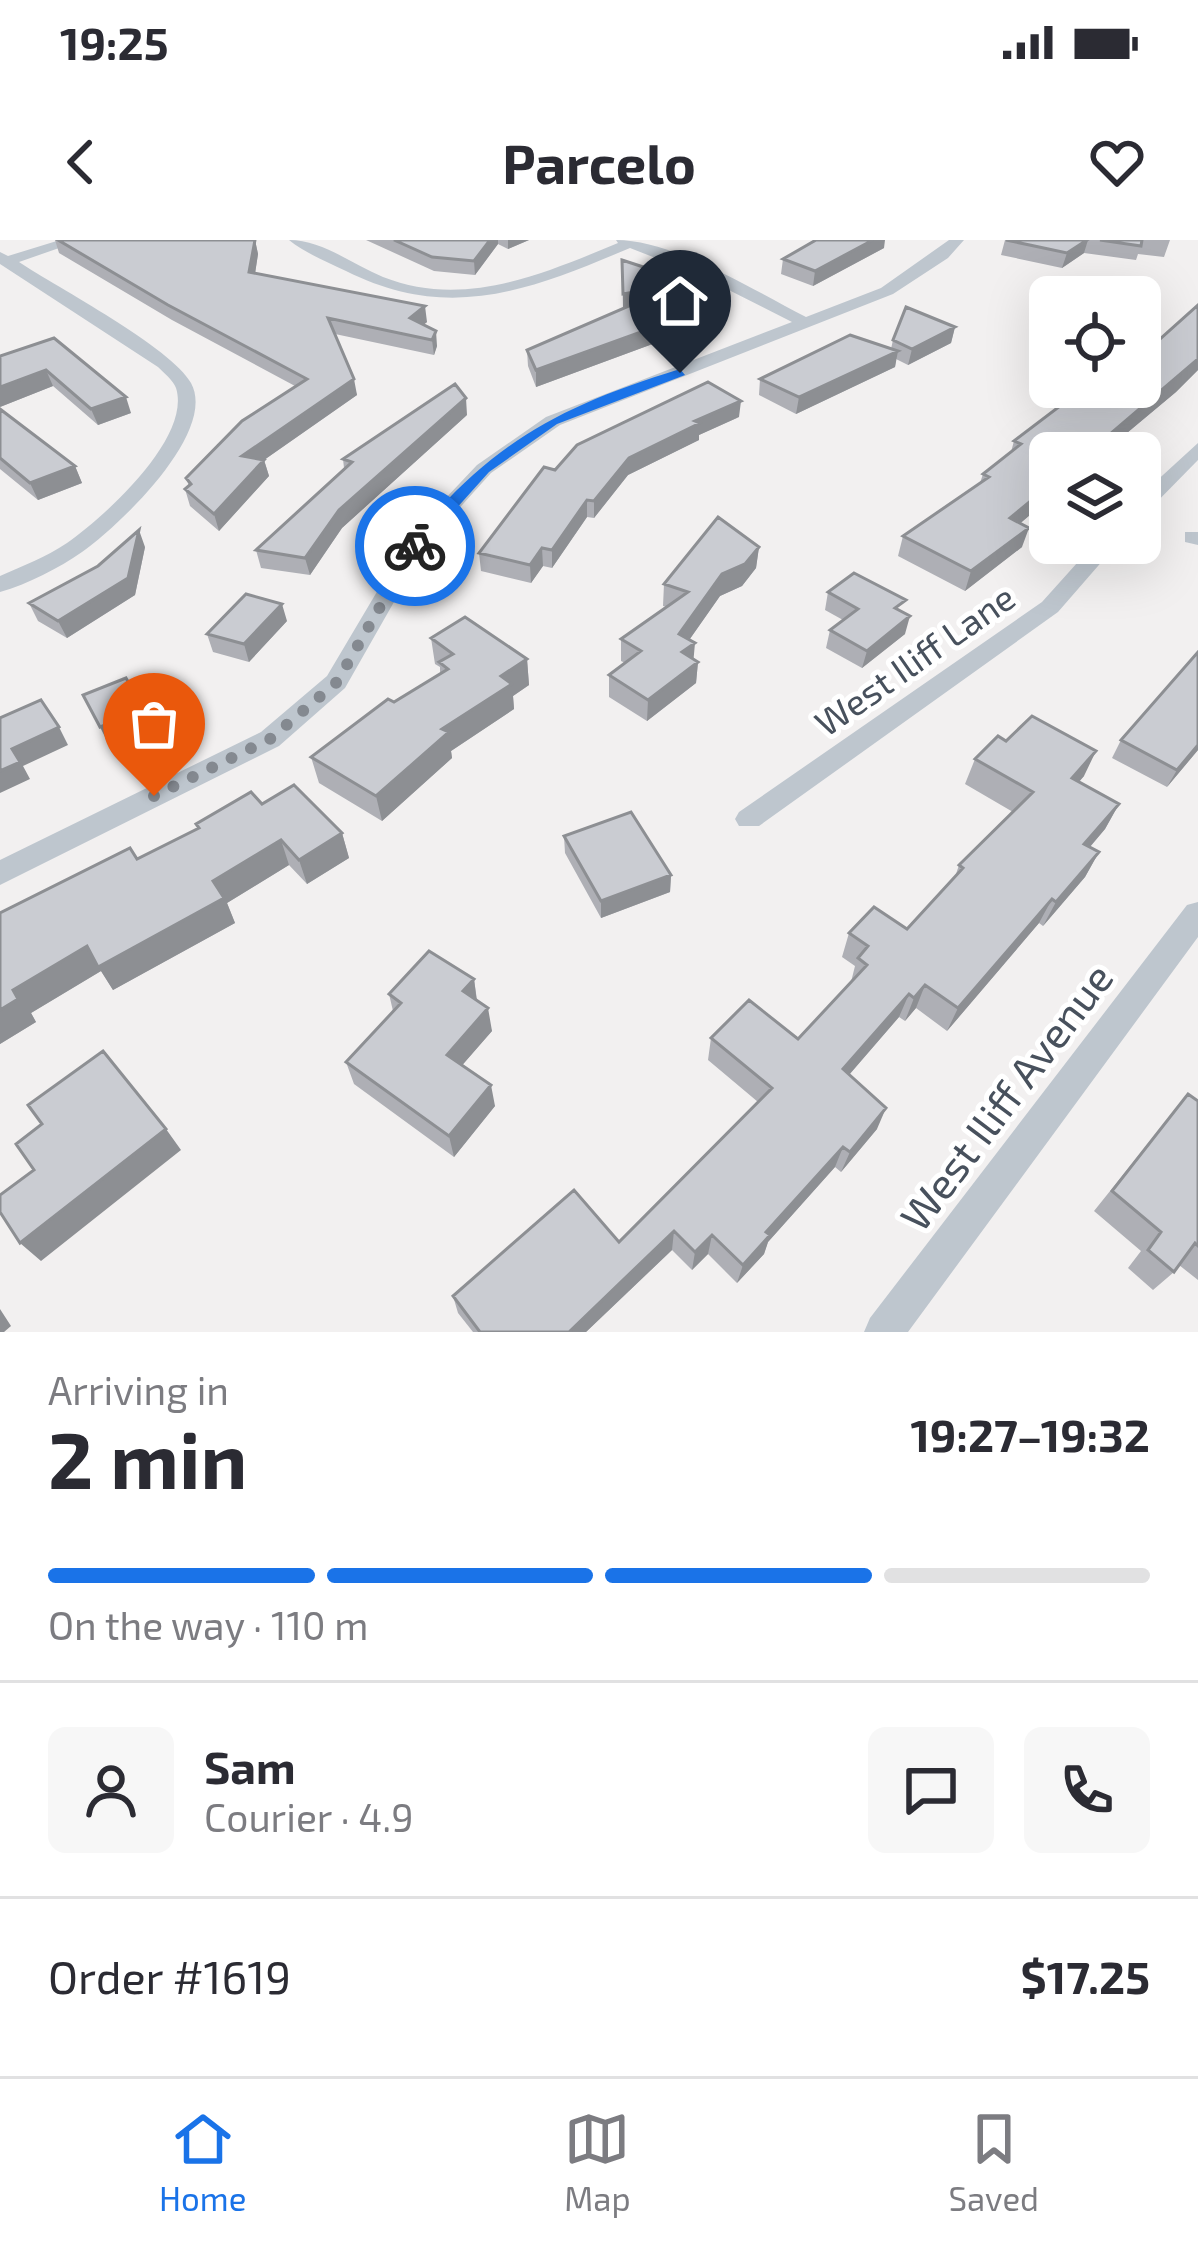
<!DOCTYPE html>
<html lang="en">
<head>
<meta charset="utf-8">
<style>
  :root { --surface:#fff; --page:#f7f7f7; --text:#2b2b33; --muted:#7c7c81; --line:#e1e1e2; --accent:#1a73e8 }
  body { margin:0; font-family:"Exo 2",sans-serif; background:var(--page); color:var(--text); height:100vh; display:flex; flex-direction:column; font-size:45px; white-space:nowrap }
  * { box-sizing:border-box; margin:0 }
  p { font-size:39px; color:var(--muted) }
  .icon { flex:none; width:66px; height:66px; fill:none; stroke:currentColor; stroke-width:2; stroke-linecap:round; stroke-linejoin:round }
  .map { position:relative; height:1092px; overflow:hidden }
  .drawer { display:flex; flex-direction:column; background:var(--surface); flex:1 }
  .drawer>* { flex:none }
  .buttons { position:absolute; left:1029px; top:36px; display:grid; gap:24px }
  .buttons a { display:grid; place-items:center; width:132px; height:132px; border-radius:18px; background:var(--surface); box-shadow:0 12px 48px #0002; font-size:60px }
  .pin { position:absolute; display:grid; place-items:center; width:102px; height:102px; color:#fff; margin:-123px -51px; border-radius:50% 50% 50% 0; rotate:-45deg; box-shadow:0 0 12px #0007 }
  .pin .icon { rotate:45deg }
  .courier { position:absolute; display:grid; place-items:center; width:120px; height:120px; margin:-60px; border:9px solid #1a73e8; border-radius:50%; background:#fff; color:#222; box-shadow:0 3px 15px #0007 }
  .summary em { font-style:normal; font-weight:700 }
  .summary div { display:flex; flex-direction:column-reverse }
  .summary { display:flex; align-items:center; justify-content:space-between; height:204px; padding:0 48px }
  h1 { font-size:78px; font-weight:700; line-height:90px }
  .bar { display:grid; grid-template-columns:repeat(4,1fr); gap:18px 12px; align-content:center; height:144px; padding:0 48px }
  .bar i { height:15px; border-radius:9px; background:var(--line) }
  .bar .current { background:var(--accent) }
  .bar p { grid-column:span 4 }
  .line { display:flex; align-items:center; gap:30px; padding:0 48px; border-top:3px solid var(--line) }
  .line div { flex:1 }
  .round { display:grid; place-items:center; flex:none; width:126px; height:126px; border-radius:18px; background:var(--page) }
  .status { display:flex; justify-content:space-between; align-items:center; height:84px; padding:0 60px; background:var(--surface); direction:ltr }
  .status svg { height:33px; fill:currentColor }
  header { display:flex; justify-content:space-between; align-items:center; height:156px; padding:0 48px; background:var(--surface); font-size:54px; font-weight:700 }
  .tab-bar { display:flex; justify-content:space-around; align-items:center; height:168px; border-top:3px solid var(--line); background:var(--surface); font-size:33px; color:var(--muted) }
  .tab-bar a { display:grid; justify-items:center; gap:6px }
  .tab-bar .current { color:var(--accent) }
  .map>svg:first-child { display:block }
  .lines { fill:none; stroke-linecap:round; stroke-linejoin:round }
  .minor { fill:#bec6ce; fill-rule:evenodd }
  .wall { fill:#aeafb5 }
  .shaded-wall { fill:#8d8f93 }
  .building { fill:#caccd2; stroke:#8d8f93; stroke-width:3 }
  .route { fill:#1a73e8 }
  .done { stroke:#848990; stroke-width:12; stroke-dasharray:0 21.6 }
  .labels { text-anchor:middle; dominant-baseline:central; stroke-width:10; stroke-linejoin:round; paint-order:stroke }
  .street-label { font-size:36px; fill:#48515d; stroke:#fff }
  .near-street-label { font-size:42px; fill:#48515d; stroke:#fff }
</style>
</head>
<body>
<div class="status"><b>19:25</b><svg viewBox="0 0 49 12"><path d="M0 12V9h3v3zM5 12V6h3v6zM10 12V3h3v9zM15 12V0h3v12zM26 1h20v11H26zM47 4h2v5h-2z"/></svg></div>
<header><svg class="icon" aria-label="back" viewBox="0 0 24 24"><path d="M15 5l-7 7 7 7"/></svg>Parcelo<svg class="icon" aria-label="heart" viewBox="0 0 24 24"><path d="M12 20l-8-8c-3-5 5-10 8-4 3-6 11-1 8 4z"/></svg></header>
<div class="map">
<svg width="1198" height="1092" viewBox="0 0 1198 1092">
  <rect width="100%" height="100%" fill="#f2f0f0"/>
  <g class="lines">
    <path class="minor" d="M60,0H82L19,22C58,48 171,107 191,143C218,192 119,286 82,312C59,328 28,344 0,352V336C23,326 46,317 67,303C103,278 192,198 176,148C173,140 164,133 158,127L0,24V12L8,16Z
      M289,0C322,0 352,24 383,37C464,69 543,34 618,3L616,0C674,0 753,50 806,77L881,48L949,0H964L948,18L893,54L560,185L491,233L427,304L345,448L279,506L0,645V620L261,492L327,436L410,296L477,225L546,177L792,82L699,35L630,8C530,50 450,83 346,31C327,22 305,13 289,0Z
      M1198,203V220L1147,272L1140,274V256Z
      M1185,292H1198V305L1185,302Z
      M1095,303H1118L1058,372L759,586H739L735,579L739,572L1042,362Z
      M1198,662V697L908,1092H864L870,1078L1187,665Z"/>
  </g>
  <path class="wall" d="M55,0H255L258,14L255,33L427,82L423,85L437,106L434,115L335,94L357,155L264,220L269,236L219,291L190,266L185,249L189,246L186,238L295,146L172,80L59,13Z
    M366,0H529L508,9L498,4L475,35L434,31Z
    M1005,0H1170L1164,17L1138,14L1136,20L1084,13L1062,28L1001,15Z
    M884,8L813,46L781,34L783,19Z
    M622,20L688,45L723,78L536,147L528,126L527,110L623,69Z
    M1198,65V130L1176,152L1103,213H1050V258L1020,283L1022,307L965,351L898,316L903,296L980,243L983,234L1011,212L1014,201L1151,107Z
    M955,87L951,103L908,125L896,119L895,127L796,174L759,155L760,139L891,109L893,100Z
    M54,98L131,173L98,185L53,146L0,167Z
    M0,169L75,226L82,243L38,260L0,229Z
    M467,175L342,288L310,335L261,328L256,310L344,228L343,219Z
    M739,177L699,195V200L628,235L594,278L587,277L552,328L543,326L531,343L481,331L479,313L555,230Z
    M145,307L135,355L67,398L38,381L29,363Z
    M759,307L756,328L742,346L720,356L689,400L693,419L698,422L696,443L647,481L609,457V435L625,423L621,421V399L667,367L663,366L664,344Z
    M828,352L905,394L862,428L826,408L830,390L843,380L825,370Z
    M287,381L249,422L213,412L207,394Z
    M431,398L527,419L529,445L513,456L514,469L451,511L452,518L382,581L319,543L311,517L440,434V427L435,424Z
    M1121,500L1198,510L1167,547L1112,518Z
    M975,519L1084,536L1079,542L1119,564L1105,589L1090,607L1099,612L1085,637L1043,686L1039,683L947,791L916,768L905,781L899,777L849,835L877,889L841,932L835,927L768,1002L764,1014L737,1043L708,1014L692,1030L672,1010L586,1092H473L458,1073L453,1056L619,1002L758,862L708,820L711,798L798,799L851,742L855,726L842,717L849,693L907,689L955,637L959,625L1013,572L965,544Z
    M262,564L342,593L349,618L307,644L289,625L227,663L235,683L113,750L101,731L31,773L36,782L0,804V673L137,619L198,589L196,584Z
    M564,596L671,635L670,652L601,678L565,613Z
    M474,739L477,760L492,791L462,825L495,866L454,917L354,844L346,822L393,771L389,754Z
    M1188,854L1198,861V1040L1179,1025L1174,1032L1153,1050L1128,1028L1141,1011L1094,971Z"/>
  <path class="shaded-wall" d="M255,0L258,14L253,47L249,32Z
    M490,0H498V4L475,35L474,21Z
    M508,0H529L508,9Z
    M873,0H885L884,8L813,46L815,31Z
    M1087,0H1088L1084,13L1062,28L1067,13Z
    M640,51V66L623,70V54Z
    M724,62L723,78L536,147V130Z
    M425,66L427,82L412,94L410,78Z
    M955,87L951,103L908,125L912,109Z
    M436,91L437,106L434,115L432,100Z
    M898,111L895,127L796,174L799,157Z
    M1198,119V130L1176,152L1103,213H1088Z
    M46,130L53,146L0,167V147Z
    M354,139L357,155L264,220L269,236L219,291L214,274L242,216Z
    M126,157L131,173L98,185L91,169Z
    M466,158L467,175L342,288L310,335L305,318L339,270Z
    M741,161L739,177L699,195V200L628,235L594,278V261L629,218L695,181Z
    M75,226L82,243L38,260L30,243Z
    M1050,245V258L1003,298L1010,278Z
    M587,260V277L552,328V310Z
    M1029,288L1022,307L965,351L971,331Z
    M139,290L145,307L135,355L67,398L58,381Z
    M759,307L756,328L742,346L720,356L678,416L679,394L722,334Z
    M542,308L543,326L531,343L530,325Z
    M282,364L287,381L249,422L244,404Z
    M910,376L905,394L862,428L867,411Z
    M695,403L693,425L682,412Z
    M527,419L529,445L513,456L514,469L451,511L452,518L382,581L376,556L442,489L501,436Z
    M698,422L696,443L647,481L648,460Z
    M144,470L152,487L109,505L100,487Z
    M59,487L68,505L23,526L30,539L0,553V531L12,509Z
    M1198,505V510L1167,547L1177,530Z
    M1096,511L1084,536L1060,563L1072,538Z
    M1119,564L1105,589L1071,629L1084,604Z
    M342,593L349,618L307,644L299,620Z
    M281,600L289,625L227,663L235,683L113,750L101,731L31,773L36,782L0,804V770L13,750L87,706L213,641Z
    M1099,612L1085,637L1043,686L1056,662Z
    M671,635L670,652L601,678V661Z
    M1052,659L1039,683L947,791L958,768Z
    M474,739L477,763L463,751Z
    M925,745L916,768L905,781L914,758Z
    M909,754L899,777L835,851L843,829Z
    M488,768L492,791L452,837L447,815Z
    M491,845L495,866L454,917L449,896Z
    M886,868L877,889L841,932L850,912Z
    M166,889L181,910L41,1021L20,1003Z
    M843,907L835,927L768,1002L764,1014L737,1043L743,1025L766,992Z
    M674,991L672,1010L586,1092H569Z
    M712,995L708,1014L692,1030L695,1012Z
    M0,1069L11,1086L4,1092H0Z"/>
  <path class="building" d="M58,0H255L249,32L425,66L410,78L436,91L432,100L328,78L354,139L242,216L264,220L214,274L185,249L191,244L186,238L242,181L307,139L168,65Z
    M394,0H490L474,21L432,17Z
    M816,0H873L815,31L783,19Z
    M1006,0H1087L1067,13Z
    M1100,0H1142L1141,6Z
    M622,20L689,42L684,43L724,62L536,130L527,110L643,60L640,51L623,54Z
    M1198,65V119L1088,213H1050V245L1010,278L1029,288L971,331L903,296L989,237L983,234L1021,204L1014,201L1085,147H1140V104L1151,107Z
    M906,67L955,87L912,109L893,100Z
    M850,95L898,111L799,157L760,139Z
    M54,98L126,157L91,169L46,130L0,147V116Z
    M708,142L741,161L695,181L700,183L629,218L594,261L587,260L552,310L542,308L530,325L479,313L544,227L555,230L577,205Z
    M455,144L466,158L339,270L305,318L256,310L352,222L343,219Z
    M0,169L75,226L30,243L0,218Z
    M718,277L759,307L745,324L722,334L679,394L695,403L682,412L698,422L648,460L609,435L641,411L621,399L688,352L664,344Z
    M139,290L128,338L58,381L29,363L98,326Z
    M854,333L906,360L895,368L910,376L867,411L830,390L858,369L828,352Z
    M246,354L282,364L244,404L207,394Z
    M465,377L527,419L501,436L512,444L442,489L449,492L376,556L311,517L388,459L394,462L448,429L439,422L453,414L431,398Z
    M1198,412V505L1177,530L1121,500Z
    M126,438L144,470L100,487L83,455Z
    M41,460L59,487L12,509L20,522L0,531V478Z
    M1032,476L1096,511L1072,538L1119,564L1084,604L1099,612L1056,662L1052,659L958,768L925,745L914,758L909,754L843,829L886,868L850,912L843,907L766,992L770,995L743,1025L712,995L695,1012L674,991L569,1092H480L453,1056L574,950L619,1002L772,848L711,798L749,760L798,799L867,725L858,718L868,706L849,693L874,667L907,689L963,628L959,625L1033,552L975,519L998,496L1006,501Z
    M294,545L342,593L299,620L281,600L213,641L224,658L98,727L87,706L13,750L18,759L0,770V673L130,608L137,619L199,588L196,584L251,552L262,564Z
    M631,572L671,635L601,661L564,596Z
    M429,711L474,739L463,751L488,768L447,815L491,845L449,896L346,822L401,763L389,754Z
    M103,811L166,889L20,1003L0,972V955L34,930L16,904L42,884L28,865Z
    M1188,854L1198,861V1006L1195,1003L1174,1032L1148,1010L1161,992L1112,951Z"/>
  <path class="route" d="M680,129L685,135L557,184L489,232L420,309L407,306C489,204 557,167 680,129Z"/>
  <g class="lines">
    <path class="done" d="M154,556L270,499L337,442L415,306"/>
  </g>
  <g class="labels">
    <g class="street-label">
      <text transform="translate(914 419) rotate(-35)">West Iliff Lane</text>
    </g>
    <g class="near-street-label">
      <text transform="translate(1005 856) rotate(-53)">West Iliff Avenue</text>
    </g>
  </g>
</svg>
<div class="buttons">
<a><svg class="icon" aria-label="locate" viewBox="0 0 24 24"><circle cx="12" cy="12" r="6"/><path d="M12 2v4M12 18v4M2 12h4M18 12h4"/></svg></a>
<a><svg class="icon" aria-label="layers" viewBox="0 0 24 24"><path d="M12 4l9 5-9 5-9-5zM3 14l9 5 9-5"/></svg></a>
</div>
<div class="pin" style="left:154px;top:556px;background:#ea580c"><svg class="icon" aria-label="bag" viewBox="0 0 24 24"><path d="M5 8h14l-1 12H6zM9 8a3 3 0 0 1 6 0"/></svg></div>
<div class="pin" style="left:680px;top:133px;background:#1f2937"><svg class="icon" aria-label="home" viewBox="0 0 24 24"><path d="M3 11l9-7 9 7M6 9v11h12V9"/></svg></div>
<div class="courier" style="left:415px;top:306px"><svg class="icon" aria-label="bike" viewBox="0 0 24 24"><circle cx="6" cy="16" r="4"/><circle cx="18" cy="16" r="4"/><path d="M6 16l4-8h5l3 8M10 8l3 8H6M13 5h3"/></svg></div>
</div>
<section class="drawer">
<div class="summary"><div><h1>2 min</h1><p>Arriving in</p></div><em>19:27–19:32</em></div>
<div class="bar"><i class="current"></i><i class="current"></i><i class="current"></i><i></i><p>On the way · 110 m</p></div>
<div class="line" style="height:216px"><a class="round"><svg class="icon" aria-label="person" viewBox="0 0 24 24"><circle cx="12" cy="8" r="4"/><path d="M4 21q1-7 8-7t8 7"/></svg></a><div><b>Sam</b><p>Courier · 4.9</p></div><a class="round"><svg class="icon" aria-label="chat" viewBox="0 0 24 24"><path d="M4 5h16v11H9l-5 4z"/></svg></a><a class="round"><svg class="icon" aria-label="phone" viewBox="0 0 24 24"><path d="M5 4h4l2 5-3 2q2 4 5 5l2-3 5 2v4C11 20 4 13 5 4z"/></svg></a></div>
<div class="line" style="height:156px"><div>Order #1619</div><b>$17.25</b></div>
</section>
<nav class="tab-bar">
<a class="current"><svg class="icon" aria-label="home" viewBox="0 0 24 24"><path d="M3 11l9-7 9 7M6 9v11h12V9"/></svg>Home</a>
<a><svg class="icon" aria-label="map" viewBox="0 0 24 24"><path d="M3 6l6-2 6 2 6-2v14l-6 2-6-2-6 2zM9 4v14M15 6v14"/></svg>Map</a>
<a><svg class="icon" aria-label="saved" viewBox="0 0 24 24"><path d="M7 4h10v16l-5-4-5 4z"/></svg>Saved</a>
</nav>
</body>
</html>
